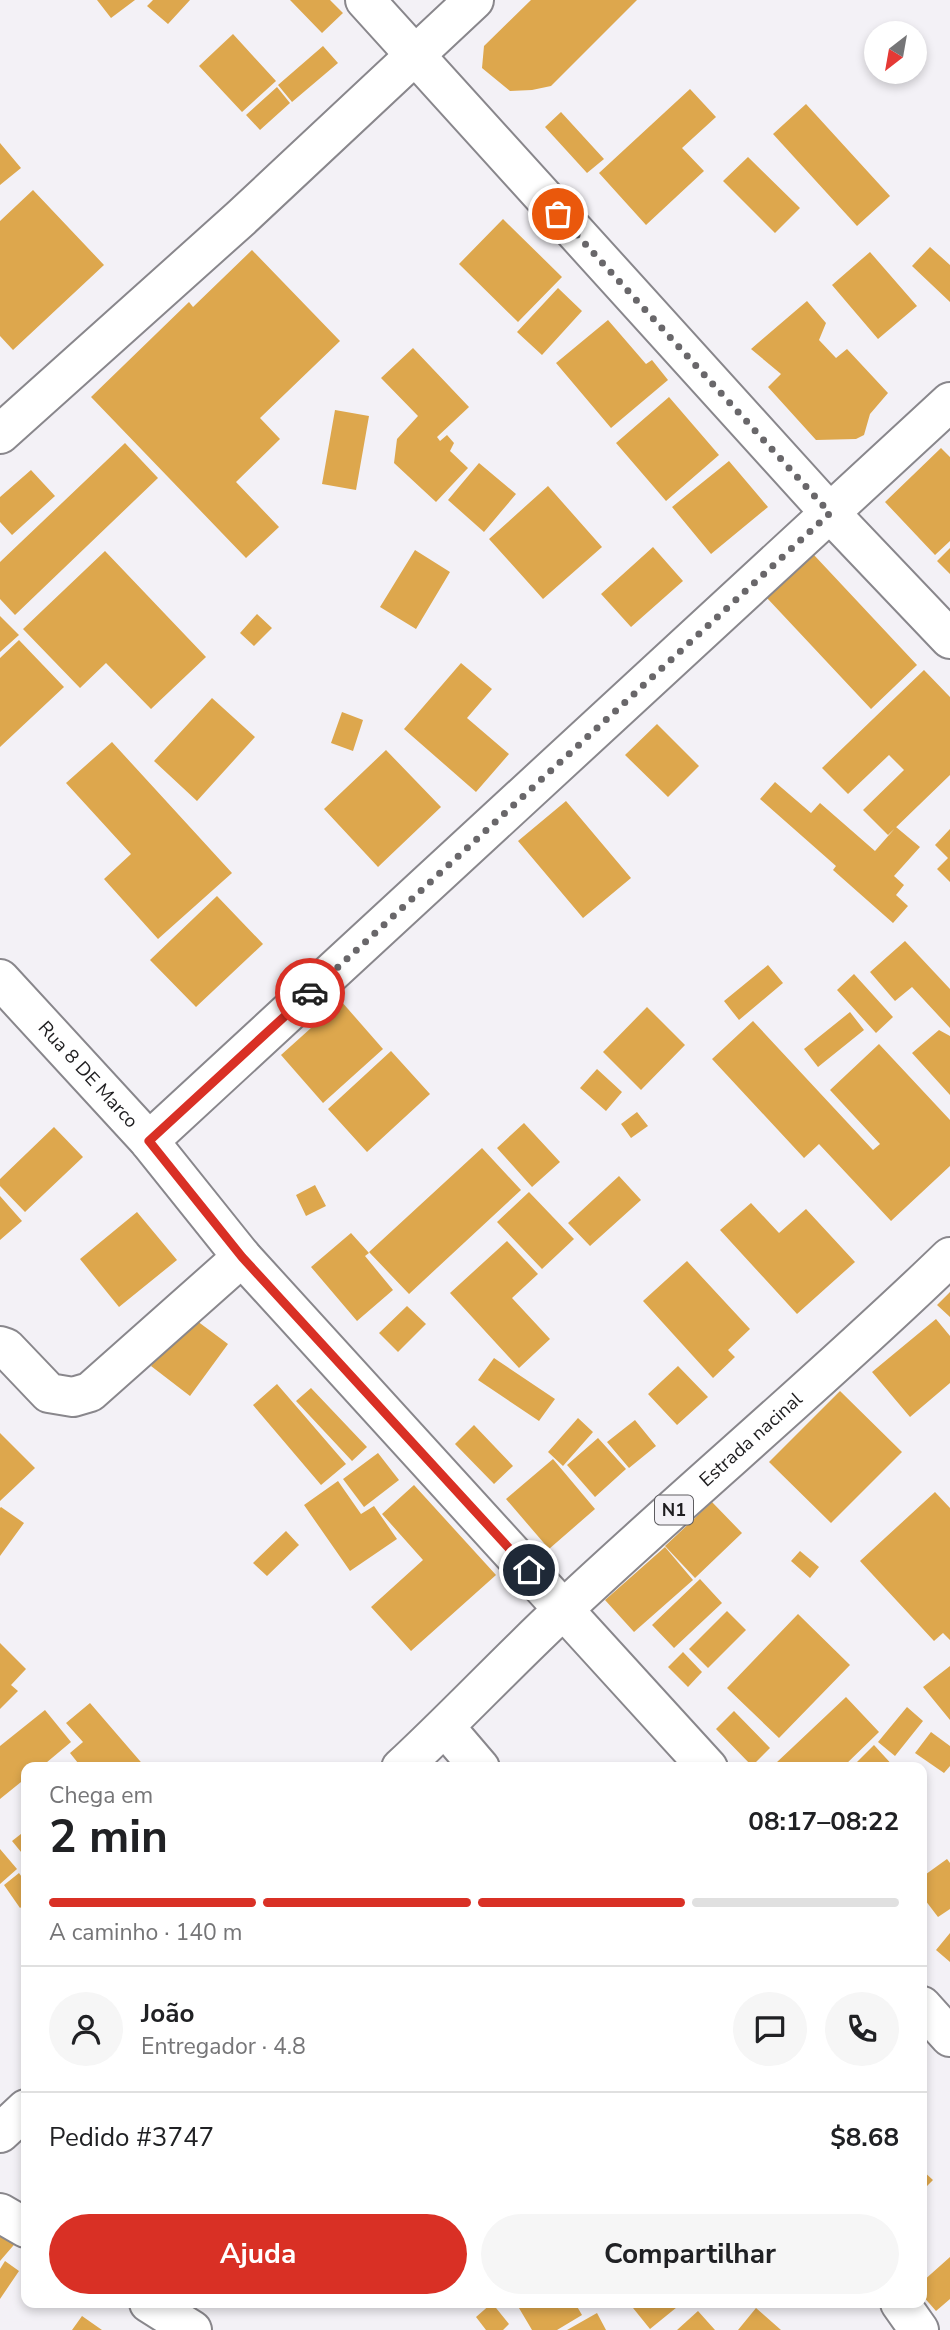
<!DOCTYPE html>
<html lang="pt">
<head>
<meta charset="utf-8">
<style>
  :root { --surface:#fff; --page:#f6f6f6; --text:#202124; --muted:#757577; --line:#e0e0e0; --accent:#d93025 }
  body { margin:0; font-family:"Nunito Sans",sans-serif; background:var(--page); color:var(--text); height:100vh; display:flex; flex-direction:column; font-size:26px; white-space:nowrap }
  * { box-sizing:border-box; margin:0 }
  p { font-size:23px; color:var(--muted) }
  .icon { flex:none; width:38px; height:38px; fill:none; stroke:currentColor; stroke-width:2; stroke-linecap:round; stroke-linejoin:round }
  .map { position:relative; flex:1; overflow:hidden }
  .details { position:absolute; left:21px; top:1762px; width:906px; height:546px; display:flex; flex-direction:column; background:var(--surface); border-radius:14px; box-shadow:0 4px 10px #0003 }
  .details>* { flex:none }
  .needle { width:46px; rotate:211deg }
  .tools { position:absolute; left:864px; top:21px; display:grid; gap:14px }
  .tools a { display:grid; place-items:center; width:63px; height:63px; border-radius:50%; background:var(--surface); box-shadow:0 4px 10px #0003; font-size:35px }
  .pin { position:absolute; display:grid; place-items:center; width:60px; height:60px; color:#fff; margin:-30px; border:4px solid #fff; border-radius:50%; box-shadow:0 2px 7px #0007 }
  .courier { position:absolute; display:grid; place-items:center; width:70px; height:70px; margin:-35px; border:5px solid #d93025; border-radius:50%; background:#fff; color:#222; box-shadow:0 2px 9px #0007 }
  .summary em { font-style:normal; font-weight:700 }
  .summary div { display:flex; flex-direction:column-reverse }
  .summary { display:flex; align-items:center; justify-content:space-between; height:119px; padding:0 28px }
  h1 { font-size:46px; font-weight:700; line-height:52px }
  .bar { display:grid; grid-template-columns:repeat(4,1fr); gap:10px 7px; align-content:center; height:84px; padding:0 28px }
  .bar i { height:9px; border-radius:5px; background:var(--line) }
  .bar .active { background:var(--accent) }
  .bar p { grid-column:span 4 }
  .line { display:flex; align-items:center; gap:18px; padding:0 28px; border-top:2px solid var(--line) }
  .line div { flex:1 }
  .round { display:grid; place-items:center; flex:none; width:74px; height:74px; border-radius:37px; background:var(--page) }
  .cta { display:flex; gap:14px; margin-top:auto; padding:14px 28px }
  .cta a { flex:1; height:80px; border-radius:42px; background:var(--accent); color:#fff; font-size:28px; font-weight:700; line-height:80px; text-align:center }
  .cta a+a { background:var(--page); color:var(--text) }
  .map>svg:first-child { display:block }
  .building { fill:#dda74d }
  .lines { fill:none; stroke-linecap:round; stroke-linejoin:round }
  .minor-casing { stroke:#89878c; stroke-width:42 }
  .highway-casing { stroke:#89878c; stroke-width:42 }
  .minor { stroke:#fff; stroke-width:38 }
  .highway { stroke:#fff; stroke-width:38 }
  .done { stroke:#69676a; stroke-width:7; stroke-dasharray:0 12.6 }
  .route { stroke:#d93025; stroke-width:9 }
  .labels { text-anchor:middle; dominant-baseline:central; stroke-width:5; stroke-linejoin:round; paint-order:stroke }
  .shield { fill:#f3f1f6; stroke:#5e5d60; stroke-width:2 }
  .shield-label { font-size:18px; font-weight:bold; fill:#1e1d1f }
  .street-label { font-size:19px; fill:#1e1d1f; stroke:#f3f1f6 }
</style>
</head>
<body>
<div class="map">
<svg width="950" height="2330" viewBox="0 0 950 2330">
  <rect width="100%" height="100%" fill="#f3f1f6"/>
  <path class="building" d="M97,0H135L111,18Z
    M153,0H190L168,24L147,6Z
    M290,0H330L343,13L322,33Z
    M531,0H637L551,86L532,90L510,91L482,68L484,46Z
    M233,34L276,81L242,112L199,66Z
    M323,46L338,63L292,102L278,85Z
    M277,87L290,103L260,130L246,115Z
    M690,89L716,117L682,148L704,171L646,225L599,173Z
    M806,104L890,196L857,226L773,134Z
    M561,112L604,159L587,173L545,127Z
    M0,143L21,168L0,185Z
    M748,157L800,208L775,233L723,181Z
    M33,190L104,265L13,350L0,336V221Z
    M503,219L562,277L518,322L459,264Z
    M930,247L950,265V302L912,266Z
    M252,250L340,341L260,418L280,439L236,482L279,527L246,558L91,397L189,302L193,307Z
    M870,252L917,306L878,339L832,285Z
    M558,288L582,311L542,355L517,332Z
    M807,301L826,323L819,340L836,358L847,349L888,393L870,414L864,435L856,439L816,440L768,387L781,374L751,349Z
    M608,320L646,364L652,360L668,380L611,428L556,363Z
    M413,348L469,407L437,437L440,441L447,435L454,443L450,451L468,468L436,502L394,463L397,439L418,416L381,378Z
    M669,397L719,455L666,501L616,443Z
    M335,410L369,416L356,490L322,484Z
    M125,443L158,478L15,615L0,599V562Z
    M941,448L950,457V541L935,555L885,502Z
    M729,461L768,507L711,554L672,507Z
    M479,463L516,494L484,532L448,500Z
    M31,470L55,496L12,535L0,522V497Z
    M548,486L602,547L543,599L489,539Z
    M653,547L683,581L631,627L601,594Z
    M950,548V574L937,561Z
    M415,550L450,572L416,629L380,607Z
    M105,551L206,657L151,709L106,663L80,688L23,629Z
    M814,555L917,665L871,709L767,598Z
    M257,614L272,628L254,646L240,633Z
    M0,616L19,635L0,652Z
    M19,640L64,687L0,747V658Z
    M461,663L492,689L467,718L509,754L476,792L404,729Z
    M924,670L950,697V775L888,835L863,810L904,770L889,755L848,794L822,768Z
    M212,698L255,737L197,801L154,761Z
    M342,712L363,720L353,751L331,743Z
    M657,724L699,766L668,797L625,755Z
    M112,742L232,873L158,939L104,879L131,854L66,783Z
    M386,750L441,807L378,867L324,809Z
    M775,782L811,813L820,803L875,851L896,827L920,847L894,876L904,885L896,895L908,906L893,923L833,870L836,866L760,799Z
    M566,801L631,878L583,918L518,841Z
    M950,829V882L937,869L948,858L935,845Z
    M217,896L263,944L196,1007L150,960Z
    M905,941L950,989V1028L912,987L895,1001L870,972Z
    M768,965L783,983L739,1020L724,1001Z
    M854,974L893,1017L876,1033L837,990Z
    M341,1001L383,1049L323,1103L281,1055Z
    M647,1007L685,1045L641,1090L603,1052Z
    M850,1012L864,1030L818,1067L804,1049Z
    M753,1021L873,1150L880,1144L830,1090L879,1044L950,1120V1166L891,1221L819,1144L804,1158L712,1059Z
    M939,1030L950,1036V1095L912,1053Z
    M391,1051L430,1094L367,1152L328,1109Z
    M597,1069L622,1092L606,1111L580,1088Z
    M637,1112L648,1126L631,1138L621,1124Z
    M524,1123L560,1162L532,1187L497,1148Z
    M54,1127L83,1157L25,1212L0,1186V1179Z
    M482,1148L521,1190L409,1294L369,1252Z
    M619,1176L641,1200L590,1246L568,1223Z
    M315,1185L326,1206L306,1216L296,1195Z
    M529,1192L574,1239L542,1269L497,1222Z
    M0,1196L22,1221L0,1240Z
    M751,1203L779,1233L806,1209L855,1262L797,1314L720,1230Z
    M137,1212L177,1260L119,1307L80,1259Z
    M351,1233L369,1253L365,1256L393,1290L357,1321L311,1267Z
    M507,1241L538,1274L512,1298L550,1339L519,1368L450,1293Z
    M687,1261L750,1329L728,1350L735,1357L713,1378L643,1301Z
    M950,1292V1317L937,1305Z
    M407,1306L426,1324L398,1352L379,1333Z
    M189,1315L228,1344L190,1396L151,1366Z
    M936,1319L950,1336V1383L910,1417L872,1372Z
    M494,1358L555,1399L539,1421L478,1380Z
    M678,1366L708,1397L677,1425L648,1394Z
    M277,1384L346,1464L321,1485L253,1405Z
    M311,1388L367,1447L352,1461L296,1401Z
    M840,1391L902,1452L831,1523L769,1462Z
    M578,1418L593,1432L563,1466L548,1452Z
    M635,1420L656,1446L629,1468L607,1442Z
    M474,1425L513,1466L494,1484L455,1444Z
    M0,1433L35,1468L0,1501Z
    M598,1438L626,1469L595,1497L567,1465Z
    M378,1453L399,1480L364,1507L343,1479Z
    M553,1459L595,1509L549,1549L506,1499Z
    M338,1481L361,1514L374,1506L397,1539L350,1571L304,1505Z
    M414,1485L496,1575L411,1651L371,1607L423,1560L382,1514Z
    M935,1492L950,1508V1640L943,1633L934,1641L860,1561Z
    M712,1502L742,1533L695,1578L665,1546Z
    M1,1507L24,1523L0,1556V1508Z
    M286,1531L299,1545L267,1576L253,1563Z
    M665,1547L693,1580L634,1632L605,1600Z
    M800,1551L819,1567L810,1578L791,1561Z
    M700,1579L722,1603L674,1648L652,1625Z
    M727,1611L746,1630L708,1668L689,1649Z
    M798,1614L850,1665L779,1738L727,1688Z
    M0,1643L26,1669L11,1685L18,1691L0,1709Z
    M683,1652L702,1672L688,1687L668,1667Z
    M950,1666V1720L923,1687Z
    M846,1697L879,1732L842,1768H780L776,1763Z
    M90,1703L146,1768H82L70,1753L83,1742L66,1723Z
    M907,1707L923,1721L895,1756L878,1742Z
    M45,1710L71,1742L40,1768H26V1778L0,1799V1746Z
    M734,1711L770,1748L752,1766L716,1729Z
    M931,1732L950,1746V1766L944,1773L915,1753Z
    M874,1745L895,1768H851Z
    M26,1830V1858L12,1841Z
    M0,1849L17,1869L0,1884Z
    M947,1859L950,1863V1909L938,1917L922,1896V1877Z
    M19,1873L26,1883V1903L20,1908L4,1885Z
    M950,1933V1962L936,1950Z
    M922,2170L933,2180L922,2191Z
    M0,2221L19,2239L0,2261Z
    M950,2257V2299L936,2311L922,2295V2282Z
    M5,2261L19,2271L0,2299V2269Z
    M492,2303L509,2324L503,2330H486L476,2317Z
    M516,2303H575L582,2315L557,2330H532Z
    M629,2303H682L650,2329Z
    M756,2308L781,2330H738Z
    M698,2311L715,2330H677Z
    M597,2313L606,2330H567Z
    M82,2316L102,2330H72Z"/>
  <g class="lines">
    <g class="minor-casing">
      <g id="minor">
        <path d="M365,0L830,513L950,639"/>
        <path d="M0,434L241,218L474,0"/>
        <path id="s1" d="M0,979L149,1141L242,1257L708,1768"/>
        <path d="M149,1141L950,402"/>
        <path d="M0,1346L6,1348L49,1393L73,1397L90,1392L242,1257"/>
        <path d="M445,1727L480,1768"/>
        <path d="M922,2006L950,2037"/>
        <path d="M0,2213L26,2228"/>
        <path d="M149,2303L192,2330"/>
        <path d="M900,2303L919,2330"/>
      </g>
    </g>
    <g class="highway-casing">
      <g id="highway">
        <path id="s2" d="M401,1768C457,1716 509,1660 565,1608C692,1489 825,1378 950,1257"/>
        <path d="M0,2133L26,2109"/>
      </g>
    </g>
    <use href="#minor" class="minor"/>
    <use href="#highway" class="highway"/>
  </g>
  <g class="lines">
    <path class="done" d="M310,993L830,513L558,214"/>
    <path class="route" d="M310,993L149,1141L242,1257L529,1570"/>
  </g>
  <g class="labels">
    <rect class="shield" x="655" y="1495.5" width="38" height="29" rx="5"/>
    <g class="shield-label">
      <text x="674" y="1510">N1</text>
    </g>
    <g class="street-label">
      <text stroke="none"><textPath href="#s1" startOffset="130">Rua 8 DE Marco</textPath></text>
      <text stroke="none"><textPath href="#s2" startOffset="480">Estrada nacinal</textPath></text>
    </g>
  </g>
</svg>
<div class="tools">
<a><svg class="needle" viewBox="-14 -14 28 28"><path d="M0-13l5 13h-10z" fill="#e53935"/><path d="M0 13l5-13h-10z" fill="#757577"/></svg></a>
</div>
<div class="pin" style="left:558px;top:214px;background:#ea580c"><svg class="icon" aria-label="bag" viewBox="0 0 24 24"><path d="M5 8h14l-1 12H6zM9 8a3 3 0 0 1 6 0"/></svg></div>
<div class="pin" style="left:529px;top:1570px;background:#1f2937"><svg class="icon" aria-label="home" viewBox="0 0 24 24"><path d="M3 11l9-7 9 7M6 9v11h12V9"/></svg></div>
<div class="courier" style="left:310px;top:993px"><svg class="icon" aria-label="car" viewBox="0 0 24 24"><path d="M5 17H2v-5l4-1 3-4h7l3 4 3 1v5h-3M9 17h6M6 11h13"/><circle cx="7" cy="17" r="2"/><circle cx="17" cy="17" r="2"/></svg></div>
<section class="details">
<div class="summary"><div><h1>2 min</h1><p>Chega em</p></div><em>08:17–08:22</em></div>
<div class="bar"><i class="active"></i><i class="active"></i><i class="active"></i><i></i><p>A caminho · 140 m</p></div>
<div class="line" style="height:126px"><a class="round"><svg class="icon" aria-label="person" viewBox="0 0 24 24"><circle cx="12" cy="8" r="4"/><path d="M4 21q1-7 8-7t8 7"/></svg></a><div><b>João</b><p>Entregador · 4.8</p></div><a class="round"><svg class="icon" aria-label="chat" viewBox="0 0 24 24"><path d="M4 5h16v11H9l-5 4z"/></svg></a><a class="round"><svg class="icon" aria-label="phone" viewBox="0 0 24 24"><path d="M5 4h4l2 5-3 2q2 4 5 5l2-3 5 2v4C11 20 4 13 5 4z"/></svg></a></div>
<div class="line" style="height:91px"><div>Pedido #3747</div><b>$8.68</b></div>
<div class="cta"><a>Ajuda</a><a>Compartilhar</a></div>
</section>
</div>
</body>
</html>
